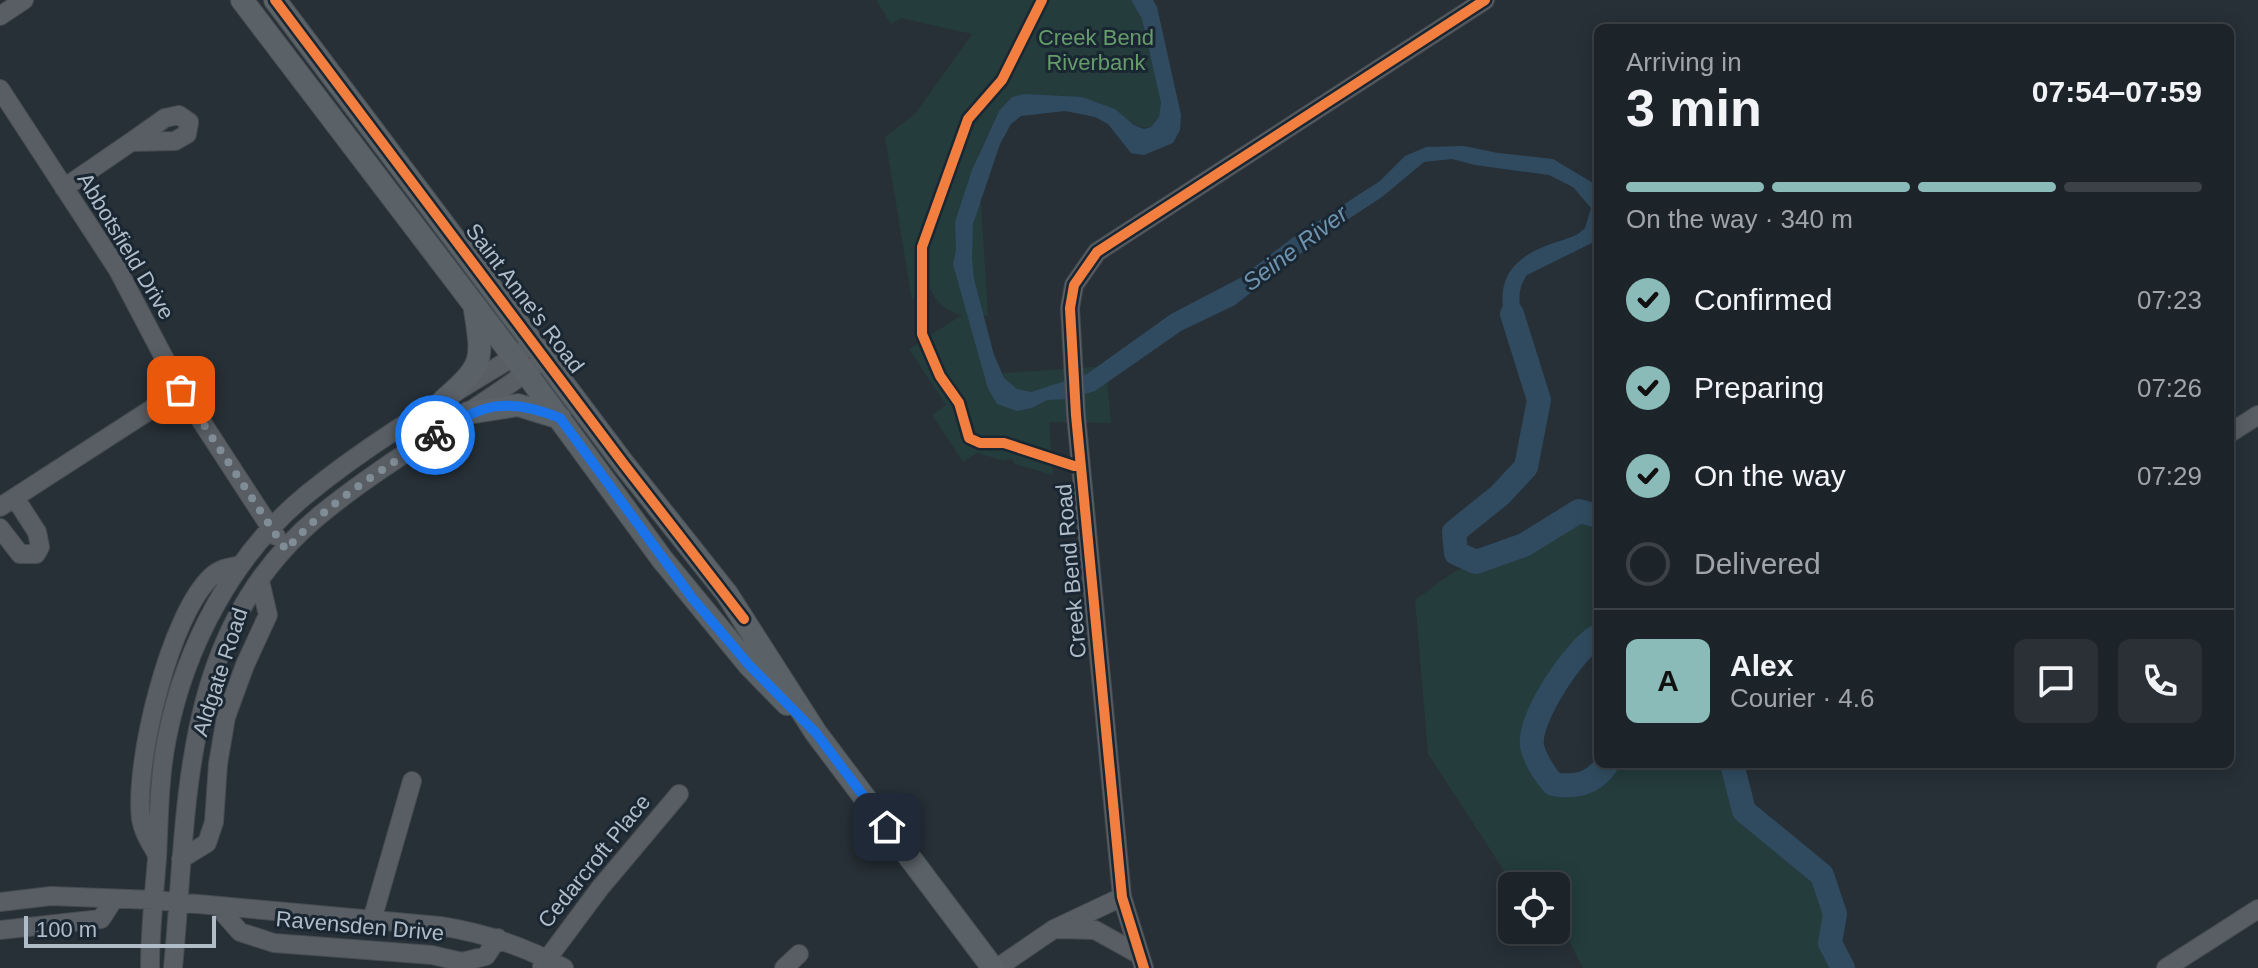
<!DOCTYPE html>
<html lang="en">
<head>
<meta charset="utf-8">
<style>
  :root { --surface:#1d2429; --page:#2a3035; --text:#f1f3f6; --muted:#a0a4a8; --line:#3b4146; --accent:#8bbbb9 }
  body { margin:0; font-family:Helvetica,sans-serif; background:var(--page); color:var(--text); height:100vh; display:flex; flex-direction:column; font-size:30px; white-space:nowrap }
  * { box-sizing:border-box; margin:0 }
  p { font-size:26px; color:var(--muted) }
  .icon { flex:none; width:44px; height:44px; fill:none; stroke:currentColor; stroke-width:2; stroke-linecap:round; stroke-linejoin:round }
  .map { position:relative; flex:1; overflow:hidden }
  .side { position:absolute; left:1594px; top:24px; width:640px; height:744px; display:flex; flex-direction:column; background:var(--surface); border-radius:12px; box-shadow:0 4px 20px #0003,0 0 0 2px var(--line) }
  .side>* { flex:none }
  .tools { position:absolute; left:1498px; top:872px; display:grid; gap:16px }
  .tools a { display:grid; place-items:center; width:72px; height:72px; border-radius:12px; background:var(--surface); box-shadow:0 4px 20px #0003,0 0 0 2px var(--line); font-size:40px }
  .scale { position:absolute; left:24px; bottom:20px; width:192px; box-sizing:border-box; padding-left:8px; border:4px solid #b0bdc9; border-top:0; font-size:22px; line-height:28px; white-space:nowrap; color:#b0bdc9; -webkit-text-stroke:6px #1a2732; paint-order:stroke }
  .pin { position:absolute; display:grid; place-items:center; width:68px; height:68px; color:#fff; margin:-34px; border-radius:16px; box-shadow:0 4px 12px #0006 }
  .courier { position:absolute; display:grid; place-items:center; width:80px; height:80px; margin:-40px; border:6px solid #1a73e8; border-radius:50%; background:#fff; color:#222; box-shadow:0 2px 10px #0007 }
  .headline em { font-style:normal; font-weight:700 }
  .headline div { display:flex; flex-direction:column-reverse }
  .headline { display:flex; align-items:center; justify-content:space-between; height:136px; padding:0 32px }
  h1 { font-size:52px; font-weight:700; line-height:60px }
  .bar { display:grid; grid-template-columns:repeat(4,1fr); gap:12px 8px; align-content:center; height:96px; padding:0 32px }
  .bar i { height:10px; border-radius:6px; background:var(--line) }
  .bar .current { background:var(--accent) }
  .bar p { grid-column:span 4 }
  .line { display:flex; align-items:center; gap:20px; padding:0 32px; border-top:2px solid var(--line) }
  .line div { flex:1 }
  .round { display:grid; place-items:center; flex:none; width:84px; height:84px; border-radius:12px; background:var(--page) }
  ol { padding:0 32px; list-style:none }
  li { display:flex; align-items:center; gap:24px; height:88px }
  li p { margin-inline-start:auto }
  li .icon { padding:8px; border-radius:50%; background:var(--accent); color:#111; stroke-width:4 }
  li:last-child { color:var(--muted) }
  li i { width:44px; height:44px; border:4px solid var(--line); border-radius:50% }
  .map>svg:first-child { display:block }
  .green { fill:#243c3c }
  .water { fill:#304b60 }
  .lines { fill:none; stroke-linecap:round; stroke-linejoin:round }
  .river { stroke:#304b60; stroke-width:24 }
  .minor-casing { stroke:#464c51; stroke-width:20 }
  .major-casing { stroke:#444d53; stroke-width:24 }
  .minor { stroke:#585e64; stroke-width:18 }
  .major { stroke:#5a6167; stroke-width:22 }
  .cycleway-casing { stroke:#1a2732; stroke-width:15 }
  .cycleway { stroke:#f27e40; stroke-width:10 }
  .done { stroke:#808c96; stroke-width:8; stroke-dasharray:0 14.4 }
  .route { stroke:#1a73e8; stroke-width:10 }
  .labels { text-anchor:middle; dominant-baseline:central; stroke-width:6; stroke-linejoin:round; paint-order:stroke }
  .park-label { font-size:22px; fill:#659c6a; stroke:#1a2732 }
  .street-label { font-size:22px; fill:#b0bdc9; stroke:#1a2732 }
  .water-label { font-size:24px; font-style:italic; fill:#6e93af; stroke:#1a2732 }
</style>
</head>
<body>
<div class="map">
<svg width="2258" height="968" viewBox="0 0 2258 968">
  <rect width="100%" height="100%" fill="#273037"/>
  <path class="green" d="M876,0H1131L1142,19L1161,103L1159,117L1151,127C1136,130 1126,118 1115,109L999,111L978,155L988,316L968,315L988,389L997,404L993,374L1106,366L1111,423L1049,422L1053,475L1015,464L1011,458L1005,461L977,453L963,462L932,415L946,405L909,349L962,315C949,313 934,301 931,289L912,300L885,137L915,114L972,34L901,18L891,24Z
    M1594,512L1598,514V634L1574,662L1540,718L1534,736L1542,772L1555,784L1569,789L1585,783L1606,764H1734C1737,784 1742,806 1757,821C1778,841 1808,851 1822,879C1837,910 1809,940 1832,968H1583L1556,914V886H1514L1428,754L1415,600C1432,589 1452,570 1472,563C1484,558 1494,561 1507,553C1547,533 1542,514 1594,512Z"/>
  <path class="water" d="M1131,0H1153L1157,7L1181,115L1180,130L1173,143L1144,155L1131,153L1108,124L1095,117L1065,111L1021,116L1011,124L1000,144L973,224L972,258L974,279L994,355L1004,378L1017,389L1031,392L1087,374L1171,314L1240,278L1295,236L1380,181L1405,156L1426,147L1464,146L1498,153L1553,159L1598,186V240L1527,275C1513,294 1521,318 1531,337L1515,347C1495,301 1494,265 1548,245C1559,241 1568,239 1578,234L1585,228L1591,208L1573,187L1549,175L1475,165L1452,159L1424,162L1382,197L1327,233L1235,305L1181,331L1095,391L1068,399L1047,400L1032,408L1017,411L997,404L988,389L953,264L956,250L955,222L972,170L999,111L1012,97L1024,94L1082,97L1115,109L1134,125L1144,129L1151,127L1159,117L1161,103L1142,19Z"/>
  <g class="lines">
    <path class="river" d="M1512,314L1539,400L1526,467L1500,495L1454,532L1456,553L1476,562L1524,545L1579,511L1598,516
      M1598,636C1575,648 1528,718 1532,746C1535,760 1544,773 1553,784C1576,788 1593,784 1607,764
      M1732,764L1744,811L1822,875L1835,914L1830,943L1843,968"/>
    <g class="minor-casing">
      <path id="minor" d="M0,16L24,0
        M0,89L118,270L181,390L276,536
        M64,188L131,142L175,141L187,134L189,122L179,115L165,118L131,142
        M2230,433L2258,415
        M0,507L181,390
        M0,528L20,554H36L40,547L37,532L15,498
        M156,853C150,842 143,832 141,819C134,763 170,614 212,576C220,568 231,567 241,565
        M181,859L207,843L214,822L218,764L226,717L245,665L268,615L260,581
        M0,902L51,896L154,900L440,926C485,933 524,946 564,968
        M218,907L240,932L274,943L432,955L462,962L486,956L498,938
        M372,920L412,781
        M1057,929L1095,930L1140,955
        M0,930L101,919L114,899
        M542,966L600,888L679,794
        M150,968C150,932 154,895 157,859C159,819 159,777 167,738C185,646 233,555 306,495C373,440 450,396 523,351
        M173,968C189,802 178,633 320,515C387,460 465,418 535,366
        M784,968L799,954
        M997,968L1054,929L1122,897
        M1144,968L1122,897L1076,415L1070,308L1074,285L1097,252L1485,0
        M2166,968L2258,909"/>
    </g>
    <g class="major-casing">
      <path id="major" d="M242,0L526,373L662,559L749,665L787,704
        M275,0L623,463L727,594L816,733L993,968
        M444,400C484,365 483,361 475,310
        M468,413L518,405L560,418"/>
    </g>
    <use href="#minor" class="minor"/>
    <use href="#major" class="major"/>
    <g class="cycleway-casing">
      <path id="cycleway" d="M275,0L623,463L744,619
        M1042,0L1002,80L968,119L922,247V334L940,376L959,403L969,438L980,443H1004L1074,466H1081
        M1144,968L1122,897L1076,415L1070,308L1074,285L1097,252L1485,0"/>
    </g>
    <use href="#cycleway" class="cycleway"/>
  </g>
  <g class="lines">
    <path class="done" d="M181,390L286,550C327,502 383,470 435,435"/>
    <path class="route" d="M435,435C481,404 507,396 560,418L693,599L749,665L816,733L887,827"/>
  </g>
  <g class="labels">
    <g class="park-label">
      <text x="1096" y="37">Creek Bend<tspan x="1096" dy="25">Riverbank</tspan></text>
    </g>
    <g class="street-label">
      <text transform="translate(126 246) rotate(59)">Abbotsfield Drive</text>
      <text transform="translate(525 298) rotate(53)">Saint Anne's Road</text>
      <text transform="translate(1071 571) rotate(-95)">Creek Bend Road</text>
      <text transform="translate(220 672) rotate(-72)">Aldgate Road</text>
      <text transform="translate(594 861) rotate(-51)">Cedarcroft Place</text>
      <text transform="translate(360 926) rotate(5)">Ravensden Drive</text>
    </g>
    <g class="water-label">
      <text transform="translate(1295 248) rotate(-37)">Seine River</text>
    </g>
  </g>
</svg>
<div class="tools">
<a><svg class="icon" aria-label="locate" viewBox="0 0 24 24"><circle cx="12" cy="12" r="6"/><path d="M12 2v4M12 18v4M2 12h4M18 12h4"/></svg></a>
</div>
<div class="scale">100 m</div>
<div class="pin" style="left:181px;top:390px;background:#ea580c"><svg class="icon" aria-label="bag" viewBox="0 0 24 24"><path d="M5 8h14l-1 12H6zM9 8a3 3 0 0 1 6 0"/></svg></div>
<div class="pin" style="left:887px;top:827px;background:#1f2937"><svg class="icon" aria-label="home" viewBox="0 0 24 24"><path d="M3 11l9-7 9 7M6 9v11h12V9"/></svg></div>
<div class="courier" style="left:435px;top:435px"><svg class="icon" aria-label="bike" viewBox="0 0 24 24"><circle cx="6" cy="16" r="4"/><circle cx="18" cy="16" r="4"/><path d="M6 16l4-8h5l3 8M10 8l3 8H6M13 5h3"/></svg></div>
<section class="side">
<div class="headline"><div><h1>3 min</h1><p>Arriving in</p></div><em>07:54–07:59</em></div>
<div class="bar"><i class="current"></i><i class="current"></i><i class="current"></i><i></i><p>On the way · 340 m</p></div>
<ol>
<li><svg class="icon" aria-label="check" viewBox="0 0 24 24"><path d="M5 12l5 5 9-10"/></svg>Confirmed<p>07:23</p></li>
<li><svg class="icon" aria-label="check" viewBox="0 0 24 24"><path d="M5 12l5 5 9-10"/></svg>Preparing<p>07:26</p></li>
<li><svg class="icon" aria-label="check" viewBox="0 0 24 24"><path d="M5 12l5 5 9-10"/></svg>On the way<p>07:29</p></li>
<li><i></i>Delivered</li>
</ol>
<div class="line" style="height:144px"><b class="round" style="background:var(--accent);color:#111">A</b><div><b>Alex</b><p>Courier · 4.6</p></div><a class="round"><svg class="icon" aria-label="chat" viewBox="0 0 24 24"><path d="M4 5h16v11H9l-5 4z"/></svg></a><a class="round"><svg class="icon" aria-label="phone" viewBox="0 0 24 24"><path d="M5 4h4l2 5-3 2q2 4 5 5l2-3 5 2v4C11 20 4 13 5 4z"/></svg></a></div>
</section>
</div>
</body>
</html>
